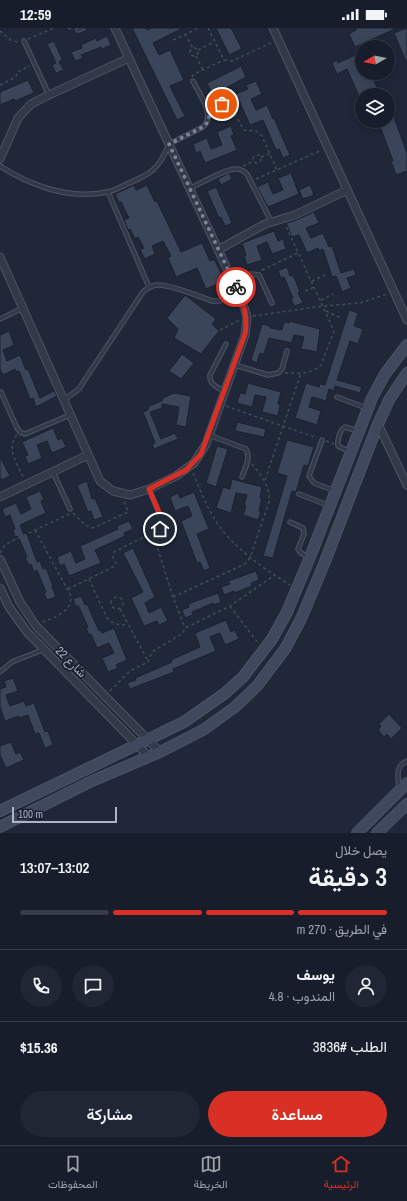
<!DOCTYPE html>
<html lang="ar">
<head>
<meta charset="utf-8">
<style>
  :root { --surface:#171d2b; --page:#202633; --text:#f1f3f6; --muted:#9ea2a9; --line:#363b47; --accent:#d93025 }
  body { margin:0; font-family:"Archivo Narrow",Vazirmatn,sans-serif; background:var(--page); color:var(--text); direction:rtl; height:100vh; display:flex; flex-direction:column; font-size:15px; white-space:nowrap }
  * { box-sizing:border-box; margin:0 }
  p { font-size:13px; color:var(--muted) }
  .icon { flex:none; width:22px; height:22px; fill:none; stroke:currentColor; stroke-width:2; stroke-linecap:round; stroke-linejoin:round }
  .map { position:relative; height:805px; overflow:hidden; direction:ltr }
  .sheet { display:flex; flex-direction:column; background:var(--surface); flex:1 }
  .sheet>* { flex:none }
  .needle { width:26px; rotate:261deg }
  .controls { position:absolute; left:355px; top:12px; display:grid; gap:8px }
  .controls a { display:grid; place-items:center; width:40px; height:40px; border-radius:50%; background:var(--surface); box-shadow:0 2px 10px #0003,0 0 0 1px var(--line); font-size:20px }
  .scale { position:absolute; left:12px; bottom:10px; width:105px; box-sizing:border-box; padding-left:4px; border:2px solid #acb4c6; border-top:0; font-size:11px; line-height:14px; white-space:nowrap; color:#acb4c6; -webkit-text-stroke:3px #181f2e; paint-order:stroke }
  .pin { position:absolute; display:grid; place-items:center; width:34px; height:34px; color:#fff; margin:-17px; border:2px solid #fff; border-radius:50%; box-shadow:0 1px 4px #0007 }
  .courier { position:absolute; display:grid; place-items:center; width:40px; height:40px; margin:-20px; border:3px solid #d93025; border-radius:50%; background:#fff; color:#222; box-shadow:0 1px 5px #0007 }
  .overview em { font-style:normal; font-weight:600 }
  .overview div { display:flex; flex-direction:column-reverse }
  .overview { display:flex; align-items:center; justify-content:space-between; height:68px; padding:0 20px }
  h1 { font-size:26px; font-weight:600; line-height:30px }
  .bar { display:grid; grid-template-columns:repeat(4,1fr); gap:6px 4px; align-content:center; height:48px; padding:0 20px }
  .bar i { height:5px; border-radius:3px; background:var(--line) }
  .bar .on { background:var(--accent) }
  .bar p { grid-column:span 4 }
  .line { display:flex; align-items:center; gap:10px; padding:0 20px; border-top:1px solid var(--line) }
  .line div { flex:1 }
  .round { display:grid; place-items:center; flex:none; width:42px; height:42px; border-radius:21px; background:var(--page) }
  .action { display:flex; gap:8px; margin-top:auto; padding:8px 20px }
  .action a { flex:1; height:46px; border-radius:24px; background:var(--accent); color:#fff; font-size:16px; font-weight:600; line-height:46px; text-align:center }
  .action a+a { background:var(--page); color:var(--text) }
  .status { display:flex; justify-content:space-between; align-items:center; height:28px; padding:0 20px; background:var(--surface); direction:ltr }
  .status svg { height:11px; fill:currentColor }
  .menu { display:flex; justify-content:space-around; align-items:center; height:56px; border-top:1px solid var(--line); background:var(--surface); font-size:11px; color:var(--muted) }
  .menu a { display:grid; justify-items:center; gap:2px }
  .menu .on { color:var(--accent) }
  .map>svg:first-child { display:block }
  .building { fill:#3a4559; stroke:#1a2130 }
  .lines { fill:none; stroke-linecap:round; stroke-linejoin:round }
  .lane-casing { stroke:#4d5464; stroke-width:5.5 }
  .street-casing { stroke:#4d5464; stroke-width:9 }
  .secondary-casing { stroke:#4d5464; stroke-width:12 }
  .path { stroke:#3b5054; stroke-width:1.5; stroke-dasharray:3 3; stroke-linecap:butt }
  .lane { stroke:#323a49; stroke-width:3.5 }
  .street { stroke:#323a49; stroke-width:7 }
  .secondary { stroke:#40485d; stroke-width:10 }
  .done { stroke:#7b8395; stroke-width:4; stroke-dasharray:0 7.2 }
  .route { stroke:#d93025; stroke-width:5 }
  .labels { text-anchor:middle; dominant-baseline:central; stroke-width:3.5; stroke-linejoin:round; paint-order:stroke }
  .street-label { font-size:12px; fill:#acb4c6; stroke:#181f2e }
</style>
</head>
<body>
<div class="status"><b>12:59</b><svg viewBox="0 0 49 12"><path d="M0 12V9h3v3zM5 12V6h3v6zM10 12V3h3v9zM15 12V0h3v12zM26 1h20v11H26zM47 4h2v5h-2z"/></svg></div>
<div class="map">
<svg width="407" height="805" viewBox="0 0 407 805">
  <rect width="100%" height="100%" fill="#1f2739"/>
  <path class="building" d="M132,0H146L147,2L152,0H183L153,15L159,27L170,22L184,52L170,58L185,88L177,92Z
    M216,0H231L242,21L229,27Z
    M356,0H397L355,19L349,6L356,2Z
    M407,0V36L394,5Z
    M107,8L111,17L102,21L101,19L81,27L83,30L75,33L71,24L82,20L81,17L96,10L97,13Z
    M54,13L62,31L59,34L64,42L56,45L52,37L56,35L47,16Z
    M362,24V45H371L377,60L359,68L347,41L337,46L332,35L337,32L338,35Z
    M241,38L246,49L213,67L207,55Z
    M28,52L34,65L15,73L14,71L0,77V64Z
    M256,53L262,66L251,71L256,82L267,77L273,91L274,90L290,127L283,130L279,121L276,122L263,92L250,97L236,66L248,61L246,57Z
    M389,76L407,125V143L396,147L391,133H393L378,93H388Z
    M231,98L234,107L231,108L237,122L205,135L200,123L196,125L193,116L207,110L211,121L222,117L217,104Z
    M229,145L232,151L221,157L218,151Z
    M291,145L299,166L268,179L257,159L268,154L273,166L283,162L278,150Z
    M134,157L136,162L147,157L155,174L157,173L181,224L202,215L210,233L214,231L225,253L206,261L197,240L176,249L168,230L171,228L163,213L152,218L155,226L145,231L140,222L144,220L138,209L135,211L130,201L128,202L124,192L129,190L121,174L119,175L115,166Z
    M310,157L314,167L303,171L299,162Z
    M216,159L232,195L225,198L221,189L219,190L207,163Z
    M314,184L319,195L306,200L311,210L323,205L329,219L332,218L341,245L354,241L356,247L347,250L351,260L342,264L336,248L332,249L323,221L319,223L318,220L307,225L299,207L292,209L286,195L294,193Z
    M274,203L278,213L283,211L286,221L272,226L267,214L257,218L262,232L247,237L244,228L246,227L242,215Z
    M287,239L290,248L293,247L300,264L298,265L303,275L294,278L291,271L293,270L284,249L281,250L278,243Z
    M185,267L216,291L212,296L219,303L201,326L174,310L178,301L167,290Z
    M349,282L358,285L354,298L363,301L358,316L350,313L337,352L362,359L360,365L335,358L334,363L329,361L326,373L312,369L309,379L321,383L317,397L295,390L306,355L319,359L320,356L325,357Z
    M289,293L320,301L317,324L301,321L304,309L294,307L292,315L269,310L264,326L260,325L257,335L251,332L262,296L270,298V300L282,302L284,294L289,295Z
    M9,303L14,317L3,322L7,333L20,327L26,342L28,341L40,370L54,363L57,368L36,379L33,370L30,371L19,343L17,344L15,341L3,347L0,341V307Z
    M182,326L194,335L181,351L169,343Z
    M248,355L281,364L278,376L280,377L278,388L262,384L266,369L255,367L252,379L237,375L240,365L245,366Z
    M174,365L191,368L186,399L176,397L179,379L162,376V380L150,384L161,411L175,405L178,411L154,421L152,416L155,415L143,384L148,382L149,378L162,373L163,370Z
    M237,394L266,401L264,409L235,403Z
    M53,400L58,412L62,410L66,419L52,425L47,413L37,417L42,430L28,436L25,428L28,427L22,414Z
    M287,412L314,419L308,438L304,437L296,464L292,463L273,530L263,528L287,448L277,445Z
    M217,418L228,421L216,459L206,455Z
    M0,429L10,448L2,452L0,449Z
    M232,451L262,459L260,470H262L259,483L261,484L258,492L243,487L246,478H244L247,467L236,465L231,485L216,480L223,459L230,461Z
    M87,453L92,471L95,470L103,489L94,492L91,483L88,484L77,457Z
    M40,463L44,472L41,473L46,485L20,497L24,507L27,506L37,534L40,533L43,541L46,540L53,558H52L56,569L47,572L44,565L46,564L37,542L34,544L31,536L29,537L25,530L27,529L18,508L15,509L13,502L15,501L10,487L5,489L2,481L16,475L21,486L31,481L26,469Z
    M194,464L209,501L197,506L210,540L204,543L200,534L197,535L181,493L192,488L188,478L175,483L170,469L178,465L180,470Z
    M129,493L133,501L124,505L125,508L95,522L101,535L69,548L64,536L60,538L57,529L71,523L76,535L85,531L80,518L118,501L117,498Z
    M133,520L155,569L145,575L149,585L161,579L168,593L159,597L157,593L144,598L131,570L143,564L123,525Z
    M256,543L259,552L251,555L252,558L234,565V563L224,567L221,559L230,556L228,553Z
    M218,565L221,574L214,577L213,575L192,584L193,587L185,590L182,582L189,579L188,576Z
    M81,568L85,577L87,576L99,603L101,602L102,605L114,600L127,632L116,637L118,640L108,644L102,630L114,625L109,615L97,620L91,606L89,607L86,600L88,599L78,577L76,579L73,571Z
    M226,592L231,604L235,602L239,611L225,617L220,605L210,609L216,623L173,641L174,644L130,661L127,655L136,652L135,650L172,634L171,632L200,619L195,605Z
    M13,650L18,663L6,667L10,678L24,673L26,678L34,675L45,704L48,703L53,717L45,720L39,705L35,706L28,687L20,690L19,688L5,693L0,679V661L6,659L4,653Z
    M389,686L402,700L391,711L387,706L384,709L378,702L381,698L379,696Z
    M11,714L16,726L20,724L24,732L6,740L0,727V718Z"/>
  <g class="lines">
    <g class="lane-casing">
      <path id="lane" d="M78,2L83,0
        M24,13L49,67
        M208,83L222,76
        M0,138C31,158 70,172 107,164C114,163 121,159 127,156C151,146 159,141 169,116L203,99C216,87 199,66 193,53
        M189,161C199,156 227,140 236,141C241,141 244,143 247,146L271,193
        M108,164L149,259
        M234,254L251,246L259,247L272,275
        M0,291L23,280
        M235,337L268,347L278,345L282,341L287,323
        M1,364L17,400L20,404L25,406L70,387
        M225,364C218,359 209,357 210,347L226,316
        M337,369L366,380
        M64,372L79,361L84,353L143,264C147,260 151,258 157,257C169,256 199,268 212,273H220L239,265
        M209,407L246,421C251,430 245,440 242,449
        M322,412L309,448L314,455L335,463
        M350,424L338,418C337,412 340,402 345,399L358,403
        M53,444L70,481
        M149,461L163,495L160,501L153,505
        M299,466L330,478
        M290,494L303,500L304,506L298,521L301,525L309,529
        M0,644L12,634L42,622
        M399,759C398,748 395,738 407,733"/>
    </g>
    <g class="street-casing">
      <path id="street" d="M273,0L407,292
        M0,131L18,90L31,76L49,67L129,30
        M218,222L265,196L295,187L347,162
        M0,229L100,453L113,463L130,467L149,461L176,448L194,435L206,416L245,307L247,289L242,273L115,0
        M378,396L407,457
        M0,469L88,427
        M0,531L20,574L36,598L160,724
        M0,560L9,579L27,604L149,729"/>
    </g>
    <g class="secondary-casing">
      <path id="secondary" d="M0,783L184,694L224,666L243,649L272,611L287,584L310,529L372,370L385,346L407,317
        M0,799L92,753L160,724L203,702L235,679L257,658L285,621L301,591L324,536L378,396L389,372L407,345
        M357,805L407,755
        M377,805L407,776"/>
    </g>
    <path class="path" d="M68,0L74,2
      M208,0L224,32L232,33L273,14
      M0,3L12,13L19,14
      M185,6L193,20
      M28,11L54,0
      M173,12L199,0
      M190 24a4 4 0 1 1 8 0a4 4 0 1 1-8 0Z
      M198,22L214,14
      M196,28L203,42
      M192,49L194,46L224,32
      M0,57L16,49L17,44L30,38
      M226,78L233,83L244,102L256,103L262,108L277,142
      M253 131a4 4 0 1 1 8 0a4 4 0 1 1-8 0Z
      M261,129L270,126
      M243,138L254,133
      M256,151L322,122
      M262,242L298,225
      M312,253L325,247
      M305,263L314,259
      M321,272L333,266
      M326,283L341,290
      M253,288L323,278L360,275L387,266
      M220,302L240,292
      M285,345C299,345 310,347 321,337L334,303L285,196
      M226,378L317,410
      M17,407C5,420 18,437 24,451
      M326,413L334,416
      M193,445C200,462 207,480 217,495C236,522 263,540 290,557
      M265,452L301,345
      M73,485L85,497L93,500L128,484L124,473
      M35,502L71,568C72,585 54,589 41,595
      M154,509L173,569L185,600
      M0,525L5,517L10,514L69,486
      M89,551L106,588C112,596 118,598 128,596
      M68,561L113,539L116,535L113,529L114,524L148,507
      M111 575a6 6 0 1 1 12 0a6 6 0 1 1-12 0Z
      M173,569L245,536L250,530L269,474C270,457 261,448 252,436
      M230,578L258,615
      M120,581L148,633
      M110,663L130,643L148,634L152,624L183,605L185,600L230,578L275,547"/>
    <use href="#lane" class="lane"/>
    <use href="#street" class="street"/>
    <use href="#secondary" class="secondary"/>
  </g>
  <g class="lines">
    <path class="done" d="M222,76L208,83C210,90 209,94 203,99L169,116L236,259"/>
    <path class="route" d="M160,501L163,495L162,491L149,461L186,442L201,426L245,306C248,288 244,276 236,259"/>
  </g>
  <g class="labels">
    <g class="street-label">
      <text transform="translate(71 634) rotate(45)">شارع 22</text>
    </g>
  </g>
</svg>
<div class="controls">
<a><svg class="needle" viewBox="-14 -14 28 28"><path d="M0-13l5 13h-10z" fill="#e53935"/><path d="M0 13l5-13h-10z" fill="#9ea2a9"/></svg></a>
<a><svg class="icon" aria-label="layers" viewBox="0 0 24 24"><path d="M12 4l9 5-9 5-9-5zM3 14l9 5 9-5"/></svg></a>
</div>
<div class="scale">100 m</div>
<div class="pin" style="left:222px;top:76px;background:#ea580c"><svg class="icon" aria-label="bag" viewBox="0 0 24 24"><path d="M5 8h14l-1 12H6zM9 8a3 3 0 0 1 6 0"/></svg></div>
<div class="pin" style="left:160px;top:501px;background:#1f2937"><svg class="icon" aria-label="home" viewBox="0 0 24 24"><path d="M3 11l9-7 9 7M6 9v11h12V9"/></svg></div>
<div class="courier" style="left:236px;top:259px"><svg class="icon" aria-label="bike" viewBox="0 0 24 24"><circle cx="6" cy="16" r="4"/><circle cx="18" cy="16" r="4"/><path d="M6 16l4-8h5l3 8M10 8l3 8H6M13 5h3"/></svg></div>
</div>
<section class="sheet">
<div class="overview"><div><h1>3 دقيقة</h1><p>يصل خلال</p></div><em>13:02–13:07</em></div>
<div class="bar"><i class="on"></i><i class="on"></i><i class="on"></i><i></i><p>في الطريق · 270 m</p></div>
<div class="line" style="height:72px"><a class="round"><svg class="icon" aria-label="person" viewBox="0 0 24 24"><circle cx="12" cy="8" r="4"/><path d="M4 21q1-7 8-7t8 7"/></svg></a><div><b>يوسف</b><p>المندوب · 4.8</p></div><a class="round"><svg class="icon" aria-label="chat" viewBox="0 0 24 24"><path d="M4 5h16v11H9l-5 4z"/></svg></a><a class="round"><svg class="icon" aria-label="phone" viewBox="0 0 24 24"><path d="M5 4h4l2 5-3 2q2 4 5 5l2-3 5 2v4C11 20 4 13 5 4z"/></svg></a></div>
<div class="line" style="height:52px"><div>الطلب #3836</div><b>$15.36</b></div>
<div class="action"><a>مساعدة</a><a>مشاركة</a></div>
</section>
<nav class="menu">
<a class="on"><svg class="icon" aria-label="home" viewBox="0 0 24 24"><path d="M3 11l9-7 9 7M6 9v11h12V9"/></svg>الرئيسية</a>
<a><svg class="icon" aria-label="map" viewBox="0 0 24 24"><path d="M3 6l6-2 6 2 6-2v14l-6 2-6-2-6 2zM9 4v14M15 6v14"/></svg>الخريطة</a>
<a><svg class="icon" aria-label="saved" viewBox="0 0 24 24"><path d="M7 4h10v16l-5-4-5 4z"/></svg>المحفوظات</a>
</nav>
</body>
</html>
